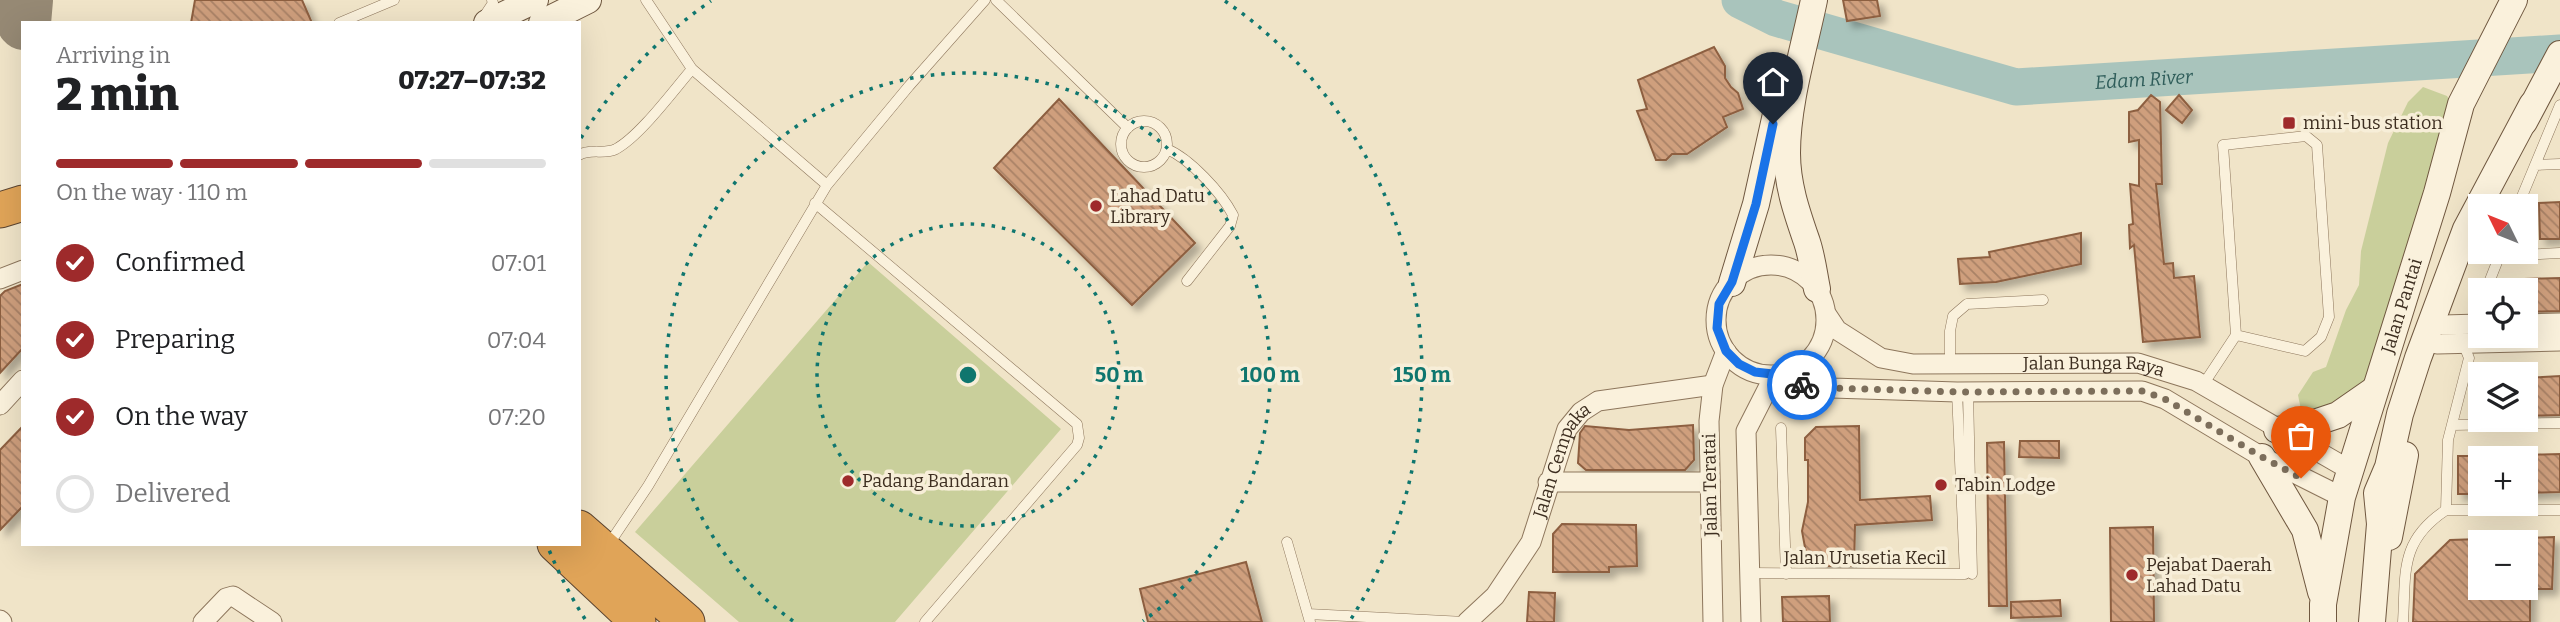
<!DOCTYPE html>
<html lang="en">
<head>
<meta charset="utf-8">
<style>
  :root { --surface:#fff; --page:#f2f2f2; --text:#202124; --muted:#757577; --line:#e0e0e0; --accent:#9e2a2b }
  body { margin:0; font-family:Bitter,serif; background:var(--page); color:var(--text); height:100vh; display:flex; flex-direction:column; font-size:26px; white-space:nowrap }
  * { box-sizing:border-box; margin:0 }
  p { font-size:23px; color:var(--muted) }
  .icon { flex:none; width:38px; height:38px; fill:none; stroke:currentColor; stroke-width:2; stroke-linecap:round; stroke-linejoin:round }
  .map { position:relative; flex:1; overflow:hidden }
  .side { position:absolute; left:21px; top:21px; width:560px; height:525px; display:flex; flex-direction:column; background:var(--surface); border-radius:0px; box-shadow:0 7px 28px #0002 }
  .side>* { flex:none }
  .needle { width:46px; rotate:313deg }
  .tools { position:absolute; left:2468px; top:194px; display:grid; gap:14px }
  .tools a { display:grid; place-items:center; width:70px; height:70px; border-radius:0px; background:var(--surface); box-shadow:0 7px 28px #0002; font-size:35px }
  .pin { position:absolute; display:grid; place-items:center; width:60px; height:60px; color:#fff; margin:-72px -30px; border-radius:50% 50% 50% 0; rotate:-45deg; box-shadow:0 0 7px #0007 }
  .pin .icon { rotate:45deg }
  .courier { position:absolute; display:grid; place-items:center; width:70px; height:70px; margin:-35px; border:5px solid #1a73e8; border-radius:50%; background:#fff; color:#222; box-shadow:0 2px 9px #0007 }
  .overview em { font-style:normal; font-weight:800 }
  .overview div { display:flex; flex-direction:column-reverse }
  .overview { display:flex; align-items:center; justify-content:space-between; height:119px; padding:0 35px }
  h1 { font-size:46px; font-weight:800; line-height:52px }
  .bar { display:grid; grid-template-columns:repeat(4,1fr); gap:10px 7px; align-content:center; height:84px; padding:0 35px }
  .bar i { height:9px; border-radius:5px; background:var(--line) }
  .bar .selected { background:var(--accent) }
  .bar p { grid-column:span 4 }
  ol { padding:0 35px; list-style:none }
  li { display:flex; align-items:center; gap:21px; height:77px }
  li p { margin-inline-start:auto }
  li .icon { padding:7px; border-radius:50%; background:var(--accent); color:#fff; stroke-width:4 }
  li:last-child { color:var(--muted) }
  li i { width:38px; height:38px; border:4px solid var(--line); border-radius:50% }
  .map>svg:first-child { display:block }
  .grass { fill:#c9cf9b }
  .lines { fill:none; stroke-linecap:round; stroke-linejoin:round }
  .river { stroke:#a9c4bc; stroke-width:37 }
  .taxiway { stroke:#968974; stroke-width:54 }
  .building { fill:url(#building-back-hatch); stroke:#8d5f41; stroke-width:2; filter:url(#shadow) }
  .lane-casing { stroke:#8d765c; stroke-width:11 }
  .street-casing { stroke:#8d765c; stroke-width:21 }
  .secondary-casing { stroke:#6f573f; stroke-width:28 }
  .highway-casing { stroke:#5b4430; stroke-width:37 }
  .lane { stroke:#faf1dc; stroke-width:10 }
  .street { stroke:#faf1dc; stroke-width:19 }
  .secondary { stroke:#faf1dc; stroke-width:26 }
  .highway { stroke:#e0a458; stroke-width:35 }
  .done { stroke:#7c6e5b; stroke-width:7; stroke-dasharray:0 12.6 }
  .route { stroke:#1a73e8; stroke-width:9 }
  .ring { fill:none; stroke:#0f766e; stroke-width:3.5; stroke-dasharray:3.5 7 }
  .poi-dot { fill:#9e2a2b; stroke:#f7eed8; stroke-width:2.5 }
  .labels { text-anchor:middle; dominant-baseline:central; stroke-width:7; stroke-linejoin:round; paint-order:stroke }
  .poi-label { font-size:18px; fill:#3d2e20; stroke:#f7eed8; text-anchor:start }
  .street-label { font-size:18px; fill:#3d2e20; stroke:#f7eed8 }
  .water-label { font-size:19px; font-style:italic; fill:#2f5d5a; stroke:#f7eed8 }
  .centre { fill:#0f766e; stroke:#f7eed8; stroke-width:3.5 }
  .ring-label { font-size:21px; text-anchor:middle; font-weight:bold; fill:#0f766e; stroke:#f7eed8; stroke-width:7; stroke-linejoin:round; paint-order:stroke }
</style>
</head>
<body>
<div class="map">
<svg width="2560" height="622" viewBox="0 0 2560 622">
  <defs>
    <pattern id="building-back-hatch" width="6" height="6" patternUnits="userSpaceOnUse" patternTransform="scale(1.75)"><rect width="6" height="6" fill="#cf9f7d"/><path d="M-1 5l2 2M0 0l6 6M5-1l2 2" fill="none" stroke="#a98266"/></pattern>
    <filter id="shadow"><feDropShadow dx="6" dy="6" stdDeviation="3.5" flood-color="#0004"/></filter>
  </defs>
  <rect width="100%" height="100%" fill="#f0e4c8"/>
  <path class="grass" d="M2423,87L2447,96L2454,107L2369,387L2303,420L2298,395L2313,372L2326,367L2346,310L2359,285L2361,251L2388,143L2408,102Z
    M868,262L1061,429L895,622H739L635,532Z"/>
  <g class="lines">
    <path class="river" id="s1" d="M1740,0L1776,18L2016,87L2560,53"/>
    <path class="taxiway" d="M24,23L26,0"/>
  </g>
  <path class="building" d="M195,0H302L312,23H191Z
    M1843,0H1877L1880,16L1847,21Z
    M1714,47L1725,66V78L1731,87L1738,93L1743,109L1723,117L1727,127L1687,154H1672L1666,160H1656L1637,111L1647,109L1638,80Z
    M2151,95L2160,102L2162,184H2156L2164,264L2173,263L2174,278L2194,276L2200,337L2143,342L2134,245L2130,248L2129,225L2133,224L2130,184L2139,186V140L2129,142V112L2138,110Z
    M2179,95L2192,110L2182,123L2166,110Z
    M1059,99L1195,243L1132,305L994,168Z
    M2560,202V239H2540L2539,203Z
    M2081,233V264L1996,282L1960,284L1958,259L1990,257L1989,252Z
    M2560,278V311L2525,312V279Z
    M23,284V348L0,373V296L5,291Z
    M2560,376V415L2525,416V378Z
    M1693,425L1694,460L1685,470H1586L1578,463L1580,433L1585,426L1629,430Z
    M23,426V506L0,530V450Z
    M1859,426L1860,500L1930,496L1932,520L1855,525L1854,566H1816L1808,564L1802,531L1808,502V460H1805V438L1816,427Z
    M2020,441H2059V458L2019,457Z
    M2004,442L2007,606H1989L1987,443Z
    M2560,454V492L2525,493V455Z
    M2458,456H2480V494H2458Z
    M1562,524L1636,525L1637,566L1609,567V572H1553V534Z
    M2153,527L2154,622H2111L2110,528Z
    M2554,537L2552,589H2530V622H2413L2415,574L2450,540L2480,539V588H2525V538Z
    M1246,562L1262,622H1148L1140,589Z
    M1529,592L1555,593L1554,622H1527Z
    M1829,596L1830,622H1783L1782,597Z
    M2060,600L2061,616L2011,618V602Z"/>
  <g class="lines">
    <g class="lane-casing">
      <path id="lane" d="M646,0L692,69L827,185
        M996,0L1128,128
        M485,15L493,3L492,0
        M339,23L394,0
        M1121 144a23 23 0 1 1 46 0a23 23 0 1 1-46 0Z
        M1167,149C1190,159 1221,192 1233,215L1230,226L1187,281
        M579,155C591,148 604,155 616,149C640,136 673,91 692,69
        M2535,165L2560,164
        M815,203L1077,424L1079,438L1077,445L925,622
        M2518,206L2560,105
        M2499,256L2560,253
        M2486,290L2501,252
        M2473,324L2480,306
        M1950,364V331L1953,316L1967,304L2043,300
        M2203,385L2236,335L2223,145L2306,136L2317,145L2329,317L2321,337L2305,351L2236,335
        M1968,392L1972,574
        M2453,425L2560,423
        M1781,428L1786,574
        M2446,510L2448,440L2469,358L2465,348L2460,346
        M1287,542L1310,622
        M607,547L648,486L827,185L909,86L985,0
        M1750,573L1965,574L1957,392
        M1308,614L1465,622
        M2403,622C2406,573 2399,541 2446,510H2560"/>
    </g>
    <g class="street-casing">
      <g id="street">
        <circle cx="1771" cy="320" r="55"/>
        <path d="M0,279L23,270"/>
        <path id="s2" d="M1827,315L1837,330L1881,358L1913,364L2138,363L2196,381L2350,470"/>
        <path d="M2525,324L2560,323"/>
        <path d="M2443,325L2480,324"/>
        <path d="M2437,344L2560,341"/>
        <path d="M1781,375L1804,385L1832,388L1957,392L2142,391L2165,399L2262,457L2342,497"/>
        <path d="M0,405L23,380"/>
        <path d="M1548,482H1710"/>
        <path d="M0,620L2,622"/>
        <path d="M203,622L226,598L233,596L272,622"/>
        <path id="s3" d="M1467,622L1495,596L1531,542L1567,429L1581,412L1598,401L1713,385"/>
        <path d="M1713,622L1709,421L1713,385L1726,351"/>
        <path d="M1751,622L1746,431L1774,376"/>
      </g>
    </g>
    <g class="secondary-casing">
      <g id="secondary">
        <path d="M1814,0C1804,48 1787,104 1787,153C1787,185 1797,213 1807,242C1812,257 1814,274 1817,289"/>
        <path d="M487,23L535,0"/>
        <path d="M542,23L588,0"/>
        <path d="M2524,122L2560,54"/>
        <path d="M1732,283L1756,204L1778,105"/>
        <path d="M2277,430L2308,425L2338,415L2374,390"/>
        <path d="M2262,457L2305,530L2321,592"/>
        <path d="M2389,537L2405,455"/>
        <path id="s4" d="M2323,622V604L2342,497L2437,193L2461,104L2514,0"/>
        <path d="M2372,622L2380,524L2377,493L2388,467L2400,414L2418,358L2466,229L2532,105"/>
      </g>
    </g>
    <g class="highway-casing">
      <path id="highway" d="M0,210L23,203
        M579,528L687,622
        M555,544L638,622"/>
    </g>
    <use href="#lane" class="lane"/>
    <use href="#street" class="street"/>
    <use href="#secondary" class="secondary"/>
    <use href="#highway" class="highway"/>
  </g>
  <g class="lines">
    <path class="done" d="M1802,385L1832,388L1957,392L2143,391L2165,399L2262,457L2301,478"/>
    <path class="route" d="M1773,124L1756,204L1732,282L1719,304L1717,328L1726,351L1739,364L1755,372L1781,375L1802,385"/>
  </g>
  <g class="ring">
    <circle cx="968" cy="375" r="151"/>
    <path d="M793 621A302 302 0 1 1 1143 621"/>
    <path d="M585 619A454 454 0 0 1 547 545M581 138A454 454 0 0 1 711 1M1225 1A454 454 0 0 1 1351 619"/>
  </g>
  <g class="poi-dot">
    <rect x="2282" y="116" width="14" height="14" rx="3.5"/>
    <circle cx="1096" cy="206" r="7"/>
    <circle cx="848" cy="481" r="7"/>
    <circle cx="1941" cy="485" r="7"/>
    <circle cx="2132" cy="575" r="7"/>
  </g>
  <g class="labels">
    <g class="poi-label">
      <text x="2303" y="123">mini-bus station</text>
      <text x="1110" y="196">Lahad Datu<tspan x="1110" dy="21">Library</tspan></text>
      <text x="862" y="481">Padang Bandaran</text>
      <text x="1955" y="485">Tabin Lodge</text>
      <text x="2146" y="565">Pejabat Daerah<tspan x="2146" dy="21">Lahad Datu</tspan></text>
    </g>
    <g class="street-label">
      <text stroke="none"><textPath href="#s4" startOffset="327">Jalan Pantai</textPath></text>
      <text stroke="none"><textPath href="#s2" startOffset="284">Jalan Bunga Raya</textPath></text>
      <text stroke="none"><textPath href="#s3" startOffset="191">Jalan Cempaka</textPath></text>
      <text transform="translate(1710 485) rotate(-91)">Jalan Teratai</text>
      <text x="1865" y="558">Jalan Urusetia Kecil</text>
    </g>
    <g class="water-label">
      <text stroke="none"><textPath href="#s1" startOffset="418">Edam River</textPath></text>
    </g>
  </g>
  <circle cx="968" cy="375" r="10" class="centre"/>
  <g class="ring-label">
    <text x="1119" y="382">50 m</text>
    <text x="1270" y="382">100 m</text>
    <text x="1422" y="382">150 m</text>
  </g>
</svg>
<div class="tools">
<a><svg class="needle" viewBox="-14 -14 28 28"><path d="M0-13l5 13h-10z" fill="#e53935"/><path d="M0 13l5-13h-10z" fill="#757577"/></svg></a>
<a><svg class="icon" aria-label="locate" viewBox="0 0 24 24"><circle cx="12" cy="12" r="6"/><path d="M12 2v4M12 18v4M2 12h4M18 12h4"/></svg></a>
<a><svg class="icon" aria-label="layers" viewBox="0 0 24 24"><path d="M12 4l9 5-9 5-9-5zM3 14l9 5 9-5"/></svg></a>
<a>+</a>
<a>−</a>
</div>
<div class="pin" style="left:2301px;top:478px;background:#ea580c"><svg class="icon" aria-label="bag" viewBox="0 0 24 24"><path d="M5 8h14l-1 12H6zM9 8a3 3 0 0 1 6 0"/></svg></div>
<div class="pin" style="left:1773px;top:124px;background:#1f2937"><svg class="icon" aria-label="home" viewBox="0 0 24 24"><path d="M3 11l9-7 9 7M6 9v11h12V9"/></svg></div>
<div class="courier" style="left:1802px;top:385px"><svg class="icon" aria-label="bike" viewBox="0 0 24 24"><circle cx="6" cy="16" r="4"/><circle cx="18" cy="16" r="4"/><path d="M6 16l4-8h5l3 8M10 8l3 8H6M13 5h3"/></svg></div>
<section class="side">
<div class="overview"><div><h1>2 min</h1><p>Arriving in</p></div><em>07:27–07:32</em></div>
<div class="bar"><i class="selected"></i><i class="selected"></i><i class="selected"></i><i></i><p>On the way · 110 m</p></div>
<ol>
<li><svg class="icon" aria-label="check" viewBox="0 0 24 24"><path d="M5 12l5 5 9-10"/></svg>Confirmed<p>07:01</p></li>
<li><svg class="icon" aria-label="check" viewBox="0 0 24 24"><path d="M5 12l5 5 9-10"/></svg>Preparing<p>07:04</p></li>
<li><svg class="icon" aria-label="check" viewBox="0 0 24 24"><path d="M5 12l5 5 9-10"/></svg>On the way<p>07:20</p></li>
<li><i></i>Delivered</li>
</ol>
</section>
</div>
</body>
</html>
